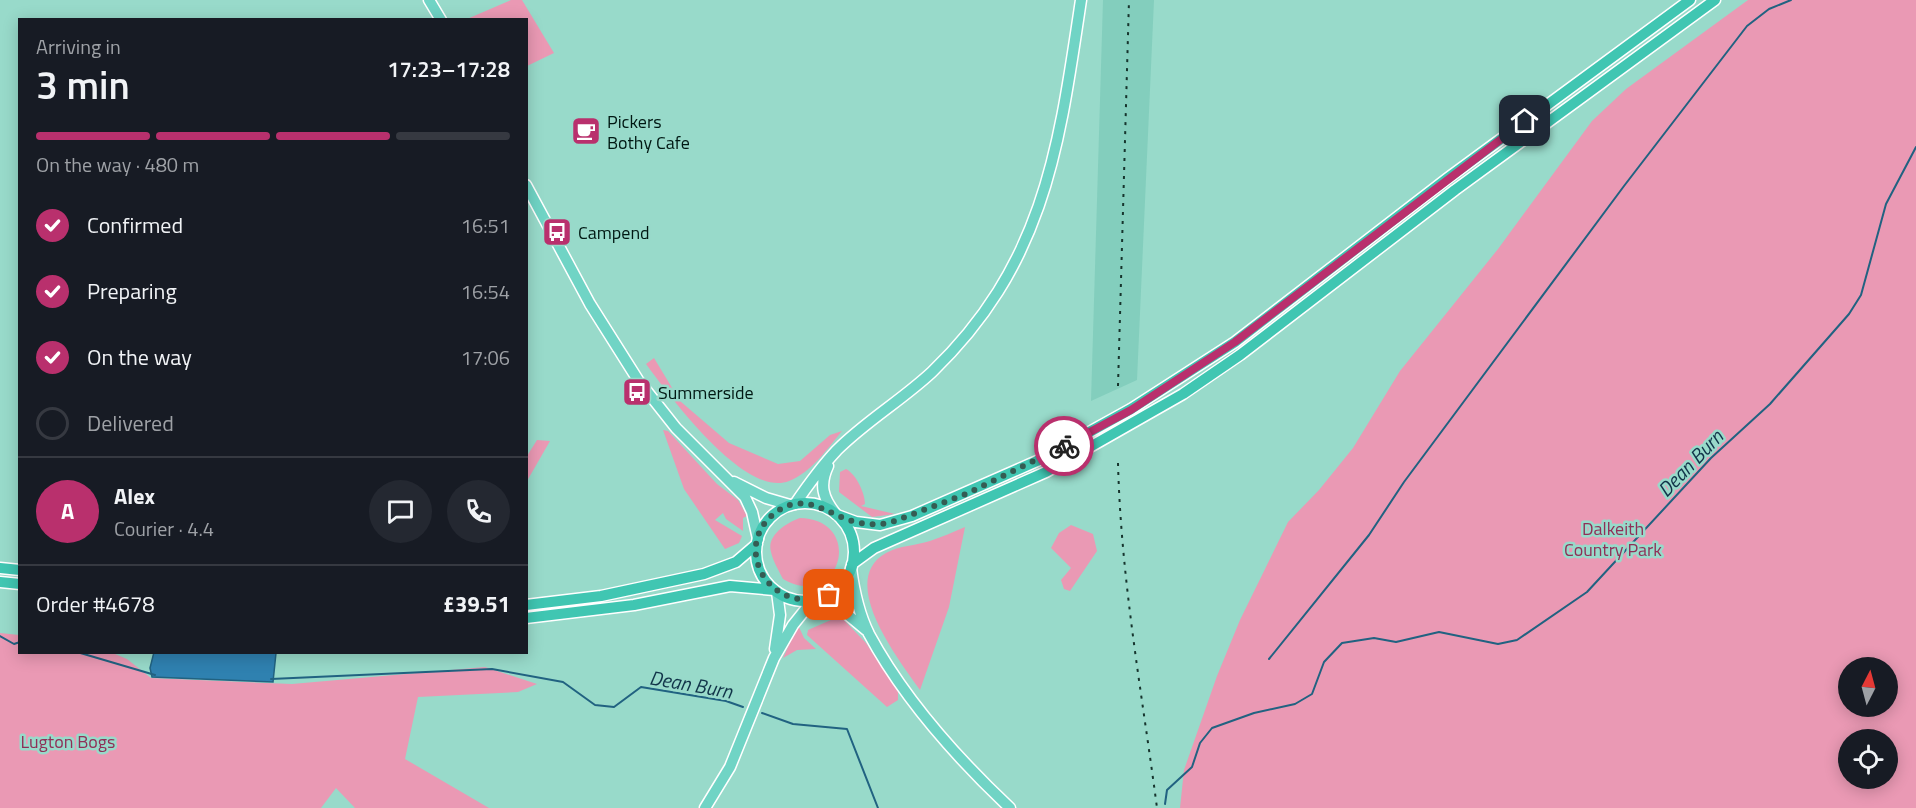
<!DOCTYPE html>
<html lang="en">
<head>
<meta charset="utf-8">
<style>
  :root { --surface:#171b24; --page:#242831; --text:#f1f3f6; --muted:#9ea1a6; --line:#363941; --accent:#b9306d }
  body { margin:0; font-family:"Titillium Web",sans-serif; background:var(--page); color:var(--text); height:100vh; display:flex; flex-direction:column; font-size:22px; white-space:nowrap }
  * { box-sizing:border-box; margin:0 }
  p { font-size:20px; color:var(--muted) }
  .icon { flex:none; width:33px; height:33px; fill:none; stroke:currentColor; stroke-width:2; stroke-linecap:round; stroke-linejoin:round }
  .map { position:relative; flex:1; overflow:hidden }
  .side { position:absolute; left:18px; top:18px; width:510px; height:636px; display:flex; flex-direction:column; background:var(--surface); border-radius:0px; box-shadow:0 3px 15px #0003 }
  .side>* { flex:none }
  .needle { width:39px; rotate:6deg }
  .controls { position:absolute; left:1838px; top:657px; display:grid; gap:12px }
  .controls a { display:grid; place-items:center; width:60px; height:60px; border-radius:50%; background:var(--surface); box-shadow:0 3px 15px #0003; font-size:30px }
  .pin { position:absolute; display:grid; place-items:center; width:51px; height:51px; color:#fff; margin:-26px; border-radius:12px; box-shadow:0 3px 9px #0006 }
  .courier { position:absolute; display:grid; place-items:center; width:60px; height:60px; margin:-30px; border:4px solid #b9306d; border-radius:50%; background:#fff; color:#222; box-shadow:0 2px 8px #0007 }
  .head em { font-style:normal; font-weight:600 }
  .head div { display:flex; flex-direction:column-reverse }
  .head { display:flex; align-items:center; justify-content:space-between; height:102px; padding:0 18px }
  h1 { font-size:39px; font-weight:600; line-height:45px }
  .bar { display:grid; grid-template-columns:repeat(4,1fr); gap:9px 6px; align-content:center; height:72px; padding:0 18px }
  .bar i { height:8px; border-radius:4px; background:var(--line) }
  .bar .current { background:var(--accent) }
  .bar p { grid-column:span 4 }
  .line { display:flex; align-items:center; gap:15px; padding:0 18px; border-top:2px solid var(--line) }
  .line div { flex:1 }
  .round { display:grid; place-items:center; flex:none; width:63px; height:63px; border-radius:32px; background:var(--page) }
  ol { padding:0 18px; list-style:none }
  li { display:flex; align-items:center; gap:18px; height:66px }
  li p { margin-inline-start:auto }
  li .icon { padding:6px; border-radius:50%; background:var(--accent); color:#fff; stroke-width:4 }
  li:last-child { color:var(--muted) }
  li i { width:33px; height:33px; border:3px solid var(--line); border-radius:50% }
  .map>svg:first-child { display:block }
  .built { fill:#83cebd }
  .green { fill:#ea99b4; fill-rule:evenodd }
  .water { fill:#2f81b0; stroke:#216281; stroke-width:1.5 }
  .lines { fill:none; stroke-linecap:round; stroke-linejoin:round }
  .stream { stroke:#216281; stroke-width:2 }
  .primary-casing { stroke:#fff; stroke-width:13 }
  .trunk-casing { stroke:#fff; stroke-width:13 }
  .primary { stroke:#70d4c5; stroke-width:10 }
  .trunk { stroke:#40c6b2; stroke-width:10 }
  .rail { stroke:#16342d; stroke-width:2; stroke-dasharray:3 6; stroke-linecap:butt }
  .done { stroke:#355c53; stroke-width:6; stroke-dasharray:0 10.8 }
  .route { stroke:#b9306d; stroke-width:8 }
  .labels { text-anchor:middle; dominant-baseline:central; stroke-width:5; stroke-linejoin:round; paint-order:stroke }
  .poi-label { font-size:18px; fill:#001813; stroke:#98daca; text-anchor:start }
  .park-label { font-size:18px; fill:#8f2f57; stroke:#98daca }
  .water-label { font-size:20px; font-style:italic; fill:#113449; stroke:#98daca }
</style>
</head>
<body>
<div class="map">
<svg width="1916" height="808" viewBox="0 0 1916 808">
  <rect width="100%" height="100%" fill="#98daca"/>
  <path class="built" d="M1103,0H1154L1137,380L1091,401Z"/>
  <path class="green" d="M511,0H522L554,53L527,66L526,20L467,19Z
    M1748,0H1916V808H1180L1184,770L1217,676L1240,620L1288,522L1319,490L1353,448L1400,371L1498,249L1592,121L1626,89ZM1848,668H1887V706H1848ZM1848,740H1887V778H1848Z
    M654,358L680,401L729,443L778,464L800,461L830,435L842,431C827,449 812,472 789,481C745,499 669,395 646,364Z
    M663,430L668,431L717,484L738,500L747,516L743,518V531L726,519L723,513L715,520L742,536L739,543L725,549L684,489Z
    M537,440L550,441L527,481V456Z
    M846,469C856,474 865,493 865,504L861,506L895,514L872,517L839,492L840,472Z
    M800,518C866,520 840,612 783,579C779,571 773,561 771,552C766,535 788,522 800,518Z
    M1071,525L1093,534L1097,551L1070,591L1064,589L1061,580L1071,568L1051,548L1059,533Z
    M965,527L949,607L920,690C900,661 836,581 886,553C900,545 915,546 930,541C942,537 953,532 965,527Z
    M840,616L866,643L898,692V700L887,707L807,635L808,630Z
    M798,625L804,638L816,649L797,650L783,658Z
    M0,633L19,635L20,652L115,654L127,659L151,678L292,684L485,667L537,684L518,692L418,697L405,759L489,808H355L336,788L321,808H0Z"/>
  <path class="water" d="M154,652L276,653L273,682L152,677L150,668Z"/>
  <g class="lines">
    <path class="stream" d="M0,636L14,644L20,642
      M77,652L155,675
      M1269,659L1369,535L1404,482L1624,186L1747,26L1769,9L1791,0
      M271,679L492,669L563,682L595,705L614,707L641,687L726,701L743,707
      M762,713L793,724L847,729L878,808
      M1165,804L1167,790L1192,767L1200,743L1212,728L1254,713L1295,704L1312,694L1324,662L1342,643L1374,638L1396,642L1439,632L1498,644L1517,640L1587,592L1711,458L1770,404L1849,314L1861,295L1886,204L1916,147"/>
    <g class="primary-casing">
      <path id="primary" d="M429,0L441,20
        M526,185L590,304L638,380L676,428L745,497L752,512L758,539
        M828,466C819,485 823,498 835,513
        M734,482L766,498L790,505
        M795,504C808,485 821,467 837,450C866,421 902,400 932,372C1045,263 1059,147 1081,0
        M851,568C854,591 859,614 869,634C904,699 957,758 1010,808
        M818,599L842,610L866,630
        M775,649L780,615L777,592
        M705,808L730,767L774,658L793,625L813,600"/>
    </g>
    <g class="trunk-casing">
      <path id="trunk" d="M756 552a49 49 0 1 1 98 0a49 49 0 1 1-98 0Z
        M837,515L856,522L880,525L912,516L1037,461L1131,409L1235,342L1448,178L1690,0
        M852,564L874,548L1046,472L1183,394L1240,355L1455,190L1715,0
        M0,568L20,570
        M0,582L20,584
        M526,605L601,596L704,574L736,562L757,544
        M526,618L634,605L730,586L774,590"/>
    </g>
    <use href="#primary" class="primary"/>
    <use href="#trunk" class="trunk"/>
    <path class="rail" d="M1118,386L1129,0
      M1118,463C1121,580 1142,693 1157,808"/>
  </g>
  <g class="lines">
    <path class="done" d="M829,595C770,619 727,544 779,510C808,492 829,516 856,522C868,525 880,525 892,522L966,494L1064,446"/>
    <path class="route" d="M1064,446L1131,410L1235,342L1525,121"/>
  </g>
  <defs>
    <g id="cafe-square" transform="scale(1.5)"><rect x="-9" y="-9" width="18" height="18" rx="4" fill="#b9306d" stroke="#98daca"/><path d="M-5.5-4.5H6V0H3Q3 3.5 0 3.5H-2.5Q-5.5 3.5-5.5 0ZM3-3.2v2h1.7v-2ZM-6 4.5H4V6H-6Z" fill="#fff"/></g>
    <g id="bus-square" transform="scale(1.5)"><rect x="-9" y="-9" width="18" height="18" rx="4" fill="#b9306d" stroke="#98daca"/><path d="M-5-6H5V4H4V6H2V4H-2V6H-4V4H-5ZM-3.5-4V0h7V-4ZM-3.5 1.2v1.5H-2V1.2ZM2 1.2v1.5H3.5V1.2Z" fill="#fff"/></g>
  </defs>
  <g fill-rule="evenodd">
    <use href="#cafe-square" x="586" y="131"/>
    <use href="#bus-square" x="557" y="232"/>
    <use href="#bus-square" x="637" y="392"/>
  </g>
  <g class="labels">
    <g class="poi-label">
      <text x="607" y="121">Pickers<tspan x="607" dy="21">Bothy Cafe</tspan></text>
      <text x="578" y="232">Campend</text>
      <text x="658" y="392">Summerside</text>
    </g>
    <g class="park-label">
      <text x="1613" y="528">Dalkeith<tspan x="1613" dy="21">Country Park</tspan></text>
      <text x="68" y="741">Lugton Bogs</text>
    </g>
    <g class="water-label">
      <text transform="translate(1690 463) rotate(-46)">Dean Burn</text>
      <text transform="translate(691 684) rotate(10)">Dean Burn</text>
    </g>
  </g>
</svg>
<div class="controls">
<a><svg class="needle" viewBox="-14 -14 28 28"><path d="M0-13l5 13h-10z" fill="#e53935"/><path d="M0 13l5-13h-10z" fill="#9ea1a6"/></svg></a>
<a><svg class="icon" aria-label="locate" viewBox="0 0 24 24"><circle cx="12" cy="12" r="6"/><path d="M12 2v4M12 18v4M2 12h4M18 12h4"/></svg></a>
</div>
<div class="pin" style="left:829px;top:595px;background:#ea580c"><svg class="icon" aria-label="bag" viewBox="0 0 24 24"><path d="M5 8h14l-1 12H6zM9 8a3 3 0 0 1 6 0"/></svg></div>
<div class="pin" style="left:1525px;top:121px;background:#1f2937"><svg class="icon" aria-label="home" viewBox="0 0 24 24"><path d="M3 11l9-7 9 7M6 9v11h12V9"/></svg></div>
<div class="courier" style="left:1064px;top:446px"><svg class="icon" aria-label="bike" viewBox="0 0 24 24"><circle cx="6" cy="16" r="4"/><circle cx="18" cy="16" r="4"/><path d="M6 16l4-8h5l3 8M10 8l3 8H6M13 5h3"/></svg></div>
<section class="side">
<div class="head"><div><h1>3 min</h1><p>Arriving in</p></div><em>17:23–17:28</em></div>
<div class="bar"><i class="current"></i><i class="current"></i><i class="current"></i><i></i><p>On the way · 480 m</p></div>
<ol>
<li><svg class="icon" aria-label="check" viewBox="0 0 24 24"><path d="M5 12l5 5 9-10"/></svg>Confirmed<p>16:51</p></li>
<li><svg class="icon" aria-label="check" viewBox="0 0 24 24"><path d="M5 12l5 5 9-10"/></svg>Preparing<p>16:54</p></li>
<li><svg class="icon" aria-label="check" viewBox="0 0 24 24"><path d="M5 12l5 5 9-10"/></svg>On the way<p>17:06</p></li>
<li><i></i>Delivered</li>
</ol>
<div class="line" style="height:108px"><b class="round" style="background:var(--accent);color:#fff">A</b><div><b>Alex</b><p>Courier · 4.4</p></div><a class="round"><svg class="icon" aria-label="chat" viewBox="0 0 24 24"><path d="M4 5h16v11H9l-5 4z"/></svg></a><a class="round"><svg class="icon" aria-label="phone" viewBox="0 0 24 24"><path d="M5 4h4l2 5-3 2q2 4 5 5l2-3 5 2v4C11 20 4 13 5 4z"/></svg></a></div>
<div class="line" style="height:78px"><div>Order #4678</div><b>£39.51</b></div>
</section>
</div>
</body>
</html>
